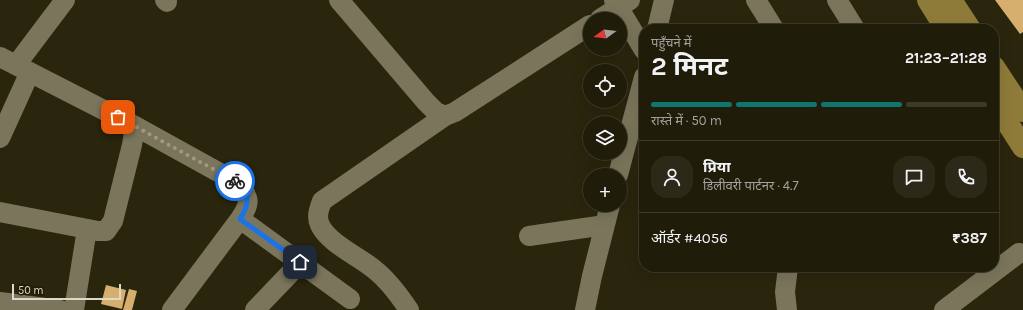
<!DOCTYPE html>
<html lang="hi">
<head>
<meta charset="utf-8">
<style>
  :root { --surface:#201c0a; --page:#2d2918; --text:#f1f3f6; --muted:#a2a19c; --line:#3d3a2b; --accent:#0f766e }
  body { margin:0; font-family:Karla,"Noto Sans Devanagari",sans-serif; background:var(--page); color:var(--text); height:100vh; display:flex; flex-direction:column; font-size:15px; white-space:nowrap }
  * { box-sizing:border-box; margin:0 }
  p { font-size:13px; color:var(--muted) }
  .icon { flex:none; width:22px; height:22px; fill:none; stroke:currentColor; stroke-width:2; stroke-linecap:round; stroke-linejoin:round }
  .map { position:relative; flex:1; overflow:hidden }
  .details { position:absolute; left:639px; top:24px; width:360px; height:248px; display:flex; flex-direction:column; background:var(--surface); border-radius:16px; box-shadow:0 4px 16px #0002,0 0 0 1px var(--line) }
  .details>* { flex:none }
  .needle { width:26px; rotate:255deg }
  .tools { position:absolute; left:583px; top:12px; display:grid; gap:8px }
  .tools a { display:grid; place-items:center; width:44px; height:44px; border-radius:50%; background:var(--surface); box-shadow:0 4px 16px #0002,0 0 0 1px var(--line); font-size:20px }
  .scale { position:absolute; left:12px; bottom:10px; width:109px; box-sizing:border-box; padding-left:4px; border:2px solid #dcd9cb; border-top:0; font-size:11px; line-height:14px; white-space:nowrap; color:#dcd9cb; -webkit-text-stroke:3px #211b04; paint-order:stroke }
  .pin { position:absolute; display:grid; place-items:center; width:34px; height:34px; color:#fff; margin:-17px; border-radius:8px; box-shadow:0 2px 6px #0006 }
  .courier { position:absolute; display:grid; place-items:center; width:40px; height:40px; margin:-20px; border:3px solid #1a73e8; border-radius:50%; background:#fff; color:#222; box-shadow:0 1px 5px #0007 }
  .headline em { font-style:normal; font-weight:700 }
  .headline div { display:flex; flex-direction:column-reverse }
  .headline { display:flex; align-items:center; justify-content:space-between; height:68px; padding:0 12px }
  h1 { font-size:26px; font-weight:700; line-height:30px }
  .bar { display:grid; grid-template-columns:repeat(4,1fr); gap:6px 4px; align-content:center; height:48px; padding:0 12px }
  .bar i { height:5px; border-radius:3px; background:var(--line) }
  .bar .on { background:var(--accent) }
  .bar p { grid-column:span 4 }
  .line { display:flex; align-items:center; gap:10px; padding:0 12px; border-top:1px solid var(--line) }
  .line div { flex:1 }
  .round { display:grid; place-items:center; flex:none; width:42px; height:42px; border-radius:16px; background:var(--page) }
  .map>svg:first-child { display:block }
  .building { fill:#d6ae6e }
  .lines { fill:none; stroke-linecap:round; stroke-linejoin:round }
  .minor { stroke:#7b755b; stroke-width:20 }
  .major { stroke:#8f7b39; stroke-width:22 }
  .done { stroke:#9e9a88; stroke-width:4; stroke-dasharray:0 7.2 }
  .route { stroke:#1a73e8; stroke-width:5 }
</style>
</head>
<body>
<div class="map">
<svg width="1023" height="310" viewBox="0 0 1023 310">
  <rect width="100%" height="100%" fill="#2a250d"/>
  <path class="building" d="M995,0H1023V32L1020,34Z
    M106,285L126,290L122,309L101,304Z
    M129,289L137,291L132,310H123Z"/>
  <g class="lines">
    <path class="minor" d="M165,0L167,2
      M339,0L426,102L436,112L445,116L455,112L590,25
      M614,0L644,50
      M756,0L774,29
      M837,0L855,29
      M600,19L630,0
      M657,29L664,0
      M0,57L135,126L132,145L113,221L106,231H98L0,212
      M16,65L65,0
      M135,126L238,183C250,198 251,203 240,219
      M0,138L30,72
      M618,175L644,77
      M529,236L605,225
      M0,302L60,310
      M74,310L87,229
      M172,310L240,219L350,299
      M255,310L300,263
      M409,310C399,295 389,281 375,270C360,257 328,243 320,225C316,217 319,209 322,201L445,116
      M585,310L592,276L610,205
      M787,310L785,292L788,267
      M944,310L1019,253"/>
    <path class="major" d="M928,0L946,29
      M951,0L970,29
      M994,67L1023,111
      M994,102L1023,147"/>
  </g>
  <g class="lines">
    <path class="done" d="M118,117L235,181"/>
    <path class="route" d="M235,181C252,191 249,205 240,219L300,262"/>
  </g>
</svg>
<div class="tools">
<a><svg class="needle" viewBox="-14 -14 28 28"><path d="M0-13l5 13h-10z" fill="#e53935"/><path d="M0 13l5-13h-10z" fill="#a2a19c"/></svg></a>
<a><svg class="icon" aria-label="locate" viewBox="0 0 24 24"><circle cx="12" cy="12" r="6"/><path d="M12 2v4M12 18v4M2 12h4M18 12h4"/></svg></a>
<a><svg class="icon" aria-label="layers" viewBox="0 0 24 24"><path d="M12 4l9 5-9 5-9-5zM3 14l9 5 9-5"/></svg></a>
<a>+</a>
</div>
<div class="scale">50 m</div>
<div class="pin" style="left:118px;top:117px;background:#ea580c"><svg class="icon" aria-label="bag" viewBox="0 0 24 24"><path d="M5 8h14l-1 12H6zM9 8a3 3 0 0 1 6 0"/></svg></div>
<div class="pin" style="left:300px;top:262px;background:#1f2937"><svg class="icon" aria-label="home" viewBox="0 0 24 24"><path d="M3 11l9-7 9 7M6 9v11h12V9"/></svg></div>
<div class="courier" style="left:235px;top:181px"><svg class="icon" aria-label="bike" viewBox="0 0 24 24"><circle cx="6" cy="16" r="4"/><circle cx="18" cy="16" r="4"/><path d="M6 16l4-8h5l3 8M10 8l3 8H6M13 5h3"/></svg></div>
<section class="details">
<div class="headline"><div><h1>2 मिनट</h1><p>पहुँचने में</p></div><em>21:23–21:28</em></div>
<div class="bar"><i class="on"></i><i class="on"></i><i class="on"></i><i></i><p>रास्ते में · 50 m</p></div>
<div class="line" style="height:72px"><a class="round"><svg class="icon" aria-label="person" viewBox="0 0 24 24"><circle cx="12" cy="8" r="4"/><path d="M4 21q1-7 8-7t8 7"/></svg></a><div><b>प्रिया</b><p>डिलीवरी पार्टनर · 4.7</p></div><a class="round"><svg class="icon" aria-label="chat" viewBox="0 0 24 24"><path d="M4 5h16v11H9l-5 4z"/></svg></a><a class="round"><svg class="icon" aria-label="phone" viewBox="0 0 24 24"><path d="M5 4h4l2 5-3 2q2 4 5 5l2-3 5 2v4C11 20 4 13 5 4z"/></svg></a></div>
<div class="line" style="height:52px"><div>ऑर्डर #4056</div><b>₹387</b></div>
</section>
</div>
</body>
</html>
